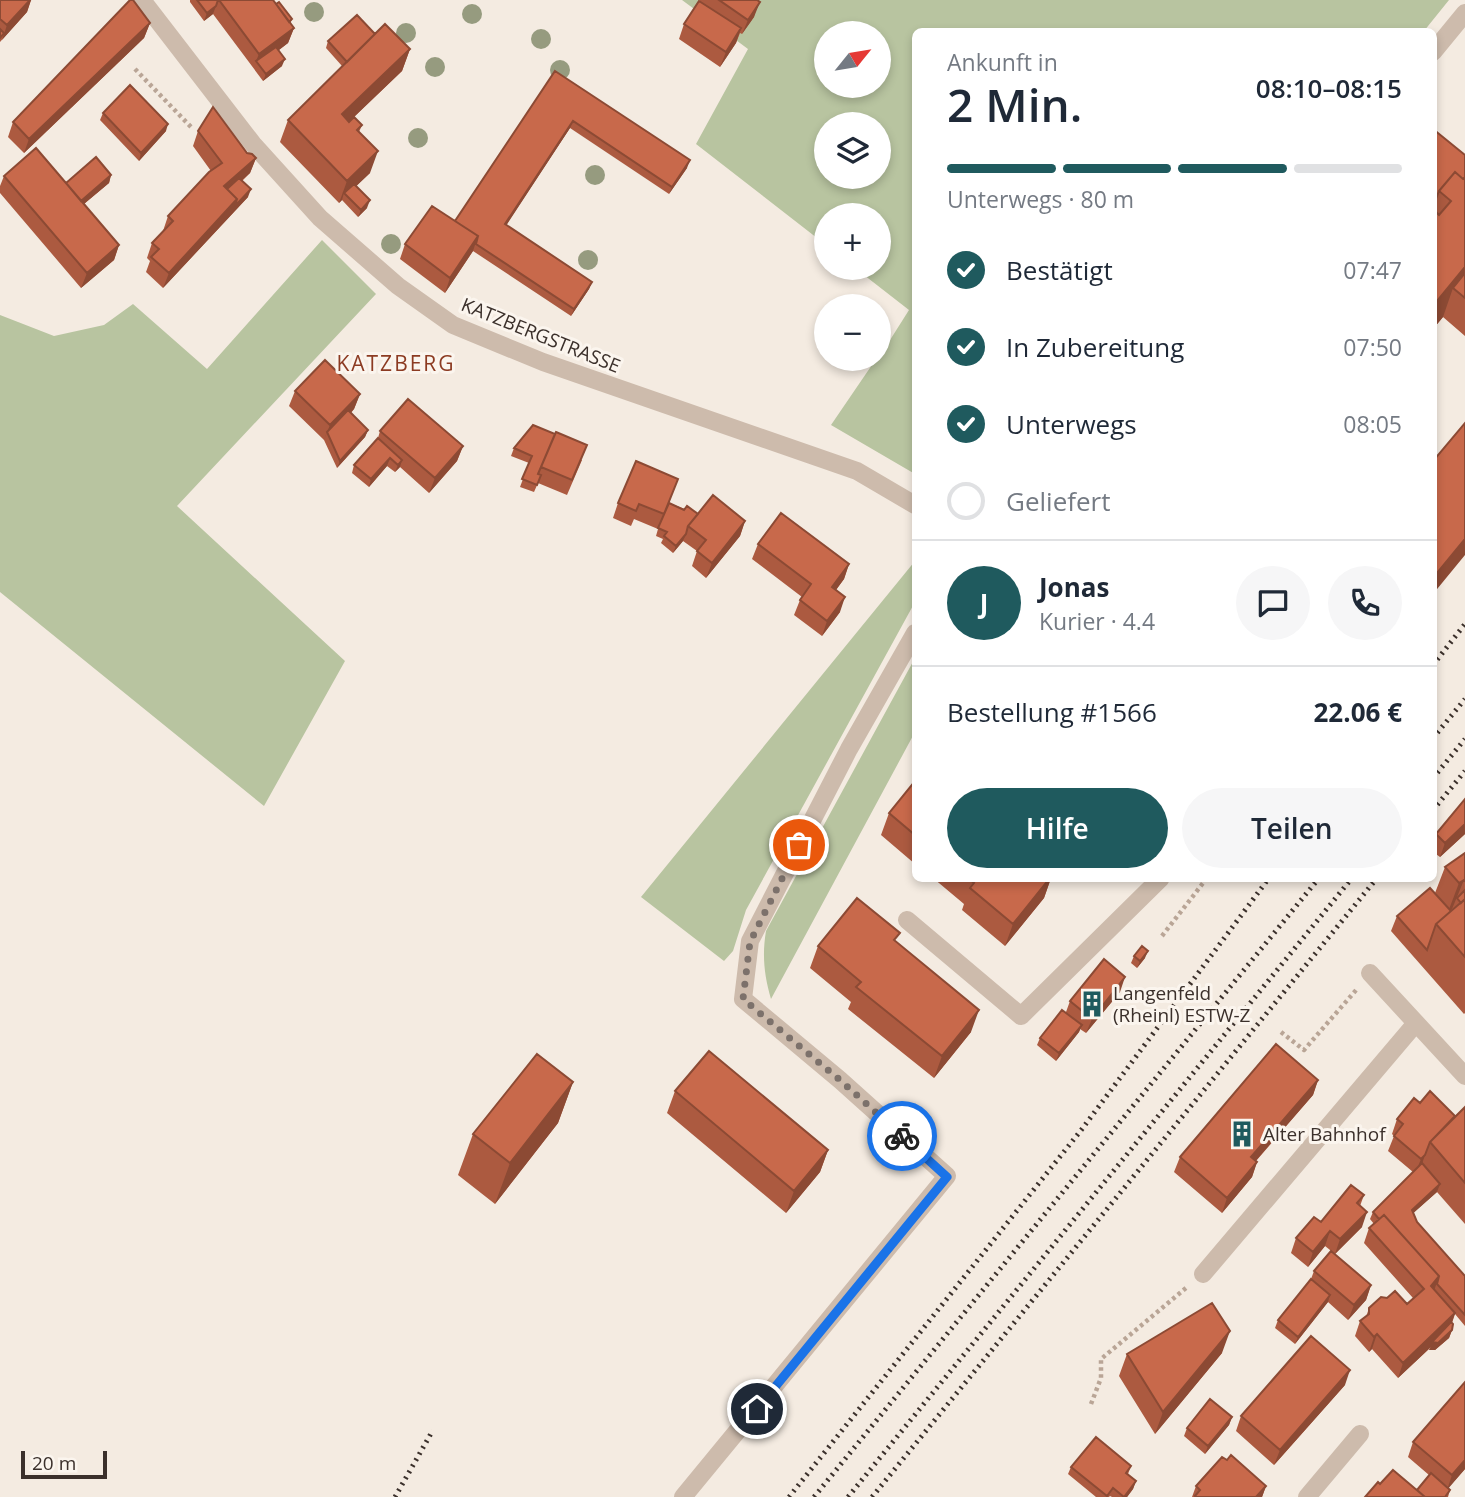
<!DOCTYPE html>
<html lang="de">
<head>
<meta charset="utf-8">
<style>
  :root { --surface:#fff; --page:#f6f6f7; --text:#1f2937; --muted:#747a83; --line:#e0e1e3; --accent:#1f5a5e }
  body { margin:0; font-family:"Open Sans",sans-serif; background:var(--page); color:var(--text); height:100vh; display:flex; flex-direction:column; font-size:26px; white-space:nowrap }
  * { box-sizing:border-box; margin:0 }
  p { font-size:23px; color:var(--muted) }
  .icon { flex:none; width:38px; height:38px; fill:none; stroke:currentColor; stroke-width:2; stroke-linecap:round; stroke-linejoin:round }
  .map { position:relative; flex:1; overflow:hidden }
  .drawer { position:absolute; left:912px; top:28px; width:525px; height:854px; display:flex; flex-direction:column; background:var(--surface); border-radius:10px; box-shadow:0 4px 10px #0003 }
  .drawer>* { flex:none }
  .needle { width:46px; rotate:60deg }
  .buttons { position:absolute; left:814px; top:21px; display:grid; gap:14px }
  .buttons a { display:grid; place-items:center; width:77px; height:77px; border-radius:50%; background:var(--surface); box-shadow:0 4px 10px #0003; font-size:35px }
  .scale { position:absolute; left:21px; bottom:18px; width:86px; box-sizing:border-box; padding-left:7px; border:4px solid #3b302b; border-top:0; font-size:19px; line-height:24px; white-space:nowrap; color:#3b302b; -webkit-text-stroke:5px #fbf5ee; paint-order:stroke }
  .pin { position:absolute; display:grid; place-items:center; width:60px; height:60px; color:#fff; margin:-30px; border:4px solid #fff; border-radius:50%; box-shadow:0 2px 7px #0007 }
  .courier { position:absolute; display:grid; place-items:center; width:70px; height:70px; margin:-35px; border:5px solid #1a73e8; border-radius:50%; background:#fff; color:#222; box-shadow:0 2px 9px #0007 }
  .headline em { font-style:normal; font-weight:600 }
  .headline div { display:flex; flex-direction:column-reverse }
  .headline { display:flex; align-items:center; justify-content:space-between; height:119px; padding:0 35px }
  h1 { font-size:46px; font-weight:600; line-height:52px }
  .bar { display:grid; grid-template-columns:repeat(4,1fr); gap:10px 7px; align-content:center; height:84px; padding:0 35px }
  .bar i { height:9px; border-radius:5px; background:var(--line) }
  .bar .active { background:var(--accent) }
  .bar p { grid-column:span 4 }
  .line { display:flex; align-items:center; gap:18px; padding:0 35px; border-top:2px solid var(--line) }
  .line div { flex:1 }
  .round { display:grid; place-items:center; flex:none; width:74px; height:74px; border-radius:37px; background:var(--page) }
  ol { padding:0 35px; list-style:none }
  li { display:flex; align-items:center; gap:21px; height:77px }
  li p { margin-inline-start:auto }
  li .icon { padding:7px; border-radius:50%; background:var(--accent); color:#fff; stroke-width:4 }
  li:last-child { color:var(--muted) }
  li i { width:38px; height:38px; border:4px solid var(--line); border-radius:50% }
  .action { display:flex; gap:14px; margin-top:auto; padding:14px 35px }
  .action a { flex:1; height:80px; border-radius:42px; background:var(--accent); color:#fff; font-size:28px; font-weight:600; line-height:80px; text-align:center }
  .action a+a { background:var(--page); color:var(--text) }
  .map>svg:first-child { display:block }
  .green { fill:#b8c4a0; fill-rule:evenodd }
  .lines { fill:none; stroke-linecap:round; stroke-linejoin:round }
  .path { stroke:#b9a596; stroke-width:4.5; stroke-dasharray:3.5 3.5; stroke-linecap:butt }
  .service { stroke:#cdbbac; stroke-width:18 }
  .minor { stroke:#cdbbac; stroke-width:18 }
  .rail { stroke:#3b302b; stroke-width:5; stroke-dasharray:2 5; stroke-linecap:butt }
  .tree { fill:#969b7f }
  .wall { fill:#ac5a40 }
  .shaded-wall { fill:#8c4a34 }
  .building { fill:#c8694b; stroke:#8c4a34; stroke-width:2 }
  .done { stroke:#7c716b; stroke-width:7; stroke-dasharray:0 12.6 }
  .route { stroke:#1a73e8; stroke-width:9 }
  .labels { text-anchor:middle; dominant-baseline:central; stroke-width:6; stroke-linejoin:round; paint-order:stroke }
  .street-label { font-size:19px; fill:#3b302b; stroke:#fbf5ee }
  .poi-label { font-size:19px; fill:#3b302b; stroke:#fbf5ee; text-anchor:start }
  .neighbourhood-label { font-size:21px; letter-spacing:2px; fill:#8c3b22; stroke:#fbf5ee }
</style>
</head>
<body>
<div class="map">
<svg width="1465" height="1497" viewBox="0 0 1465 1497">
  <rect width="100%" height="100%" fill="#f4ebe1"/>
  <path class="green" d="M682,0H1449L1424,31L915,32V474L831,425L876,359H878L909,310L855,268H878V215H826V245L696,144L748,49ZM826,33H878V86H826ZM826,124H878V177H826Z
    M322,240L376,294L177,506L345,661L264,806L0,592V315L54,336L104,325L133,304L207,369Z
    M915,561V602L746,910L733,951L724,961L641,897Z
    M915,658V732L771,999C764,975 762,955 766,931Z"/>
  <g class="lines">
    <path class="path" d="M135,69L192,128
      M1162,936L1207,878
      M1281,1032L1304,1050L1357,989
      M1091,1404L1101,1378V1359L1186,1288"/>
    <path class="service" d="M683,1497L947,1176L840,1080L743,999L750,941L849,749L915,633"/>
    <path class="minor" d="M142,0L253,144L320,218L398,286L453,325L543,362L857,471L915,505
      M1433,52L1465,13
      M907,920L1021,1016L1161,878
      M1370,973L1465,1076
      M1203,1274L1416,1023
      M1307,1497L1360,1434"/>
    <path class="rail" d="M1433,665L1465,624
      M1433,738L1465,699
      M1433,778L1465,739
      M1433,810L1465,771
      M395,1497L433,1430
      M789,1497L1082,1129L1269,878
      M814,1497L1319,878
      M848,1497L1352,878
      M872,1497L1377,878"/>
  </g>
  <g class="tree">
    <circle cx="314" cy="12" r="10"/>
    <circle cx="472" cy="14" r="10"/>
    <circle cx="406" cy="33" r="10"/>
    <circle cx="541" cy="39" r="10"/>
    <circle cx="435" cy="67" r="10"/>
    <circle cx="560" cy="70" r="10"/>
    <circle cx="418" cy="138" r="10"/>
    <circle cx="595" cy="175" r="10"/>
    <circle cx="391" cy="244" r="10"/>
    <circle cx="588" cy="260" r="10"/>
  </g>
  <path class="wall" d="M0,0H31L27,12L0,42Z
    M190,0H273L292,19L290,24L294,28L288,43L279,50L282,66L263,81L213,14L204,21L190,2Z
    M700,0H757L754,17L742,34L740,33L736,43L720,67L679,39L684,24Z
    M150,23L144,38L24,153L8,137L13,122Z
    M375,34L410,49L402,71L354,117L362,125L359,132L370,173L356,186L367,208L358,217L342,200L339,203L280,142L288,120L342,66L326,48L328,41Z
    M555,71L687,168L669,194L570,128L506,225L592,282L589,289L571,316L473,251L445,293L400,259L405,244L455,221Z
    M103,113L166,131L139,161L100,120Z
    M1433,129L1465,155V336L1443,317L1433,329Z
    M198,131L247,153L256,158L250,173L242,181L248,197L163,288L146,272L150,261L147,258L152,243L163,231L168,216L211,171L193,146Z
    M111,175L109,183L84,204L119,245L114,260L81,288L0,193V186L4,176L66,183Z
    M295,391L360,394L354,409L351,413L368,430L365,437L337,468L324,440L289,406Z
    M380,431L463,446L457,461L429,493L400,467L395,472L387,466L369,487L352,473L354,465L378,438Z
    M514,448L582,460L567,495L538,483L534,492L520,487L529,463L511,456Z
    M618,503H669L698,514L745,521L740,536L706,578L692,566L697,551L683,541L673,553L661,543L663,539L656,536L658,529L634,519L631,526L613,518Z
    M758,544L849,564L844,579L836,590L840,612L822,636L794,615L800,600L802,597L752,559Z
    M915,781V864L881,835L889,813Z
    M1465,799V834L1440,857L1433,852V840L1436,834Z
    M1465,853V1013L1464,1014L1391,931L1397,916L1435,893L1445,867Z
    M933,878H1051L1044,898L1005,946L962,910L964,904Z
    M896,942L971,1032L934,1078L848,1009L851,1002L810,968L818,946Z
    M1134,956L1145,958L1137,968L1131,963Z
    M1120,992L1086,1033L1080,1029L1079,1032L1056,1061L1037,1045L1040,1038L1066,1012L1070,1001Z
    M1318,1080L1313,1095L1256,1161L1257,1162L1252,1177L1222,1213L1174,1172L1180,1157Z
    M573,1082L558,1123L495,1204L458,1175L473,1134Z
    M675,1091L828,1150L820,1172L786,1213L667,1113Z
    M1420,1103L1455,1116L1465,1107V1224L1437,1192L1413,1213L1417,1222L1465,1276V1326L1455,1314L1452,1323V1330L1449,1338L1435,1350H1429L1431,1347L1398,1378L1372,1349L1369,1352L1355,1336L1360,1321L1366,1317L1369,1308L1407,1304L1413,1298L1364,1243L1369,1228L1374,1224L1370,1219L1373,1212L1413,1172L1388,1151L1394,1136L1392,1134L1397,1119Z
    M1364,1195L1360,1206L1362,1227L1335,1254L1325,1246L1308,1267L1291,1253L1296,1238Z
    M1314,1271L1371,1285L1366,1300L1348,1320L1328,1302L1295,1344L1275,1328L1278,1320L1311,1279Z
    M1222,1353L1155,1434L1119,1376L1127,1354Z
    M1465,1382V1469L1448,1488L1450,1490L1448,1497H1365L1380,1484L1417,1490L1429,1475L1408,1457L1413,1442Z
    M1345,1385L1274,1465L1236,1431L1241,1416Z
    M1232,1417L1229,1425L1205,1454L1184,1436L1187,1428Z
    M1131,1466L1128,1474L1136,1481L1133,1489L1127,1497H1112L1110,1496L1109,1497H1096L1068,1474L1071,1467Z
    M1196,1486H1266L1262,1497H1192Z"/>
  <path class="shaded-wall" d="M30,0H31L27,12L2,40L7,25Z
    M760,2L754,17L742,34L748,20Z
    M216,6L213,14L204,21L207,13Z
    M150,23L144,38L24,153L29,139Z
    M294,28L288,43L259,65L256,61L259,54Z
    M741,28L736,43L720,67L726,52Z
    M410,49L402,71L334,136L342,114Z
    M285,59L282,66L263,81L266,74Z
    M573,121L570,128L502,232L505,224Z
    M168,124L166,131L139,161L141,153Z
    M378,151L370,173L347,195L344,193L342,200L339,203L347,181Z
    M256,158L250,173L224,196V186Z
    M690,160L687,168L669,194L672,187Z
    M111,175L109,183L73,213L76,206Z
    M251,189L248,197L163,288L169,273L237,199Z
    M370,200L367,208L358,217L361,210Z
    M478,236L473,251L445,293L450,278Z
    M119,245L114,260L81,288L87,273Z
    M1465,267V290L1453,288L1443,317L1433,329V306Z
    M592,282L589,289L571,316L574,309Z
    M360,394L354,409L329,435L327,432L324,440L330,425Z
    M368,430L365,437L337,468L340,461Z
    M463,446L457,461L429,493L435,478Z
    M390,458L387,466L369,487L371,479Z
    M402,460L400,467L395,472L398,465Z
    M745,521L740,536L706,578L712,563Z
    M686,534L683,541L673,553L676,546Z
    M1465,539V555L1433,594V578Z
    M849,564L844,579L827,602L832,587Z
    M845,597L840,612L822,636L827,621Z
    M1465,824V834L1440,857L1445,843Z
    M1050,878H1051L1044,898L1005,946L1013,924Z
    M1464,880L1452,909L1448,912L1459,883Z
    M1148,951L1145,958L1137,968L1140,961Z
    M1125,977L1120,992L1086,1033L1092,1019Z
    M979,1010L971,1032L934,1078L942,1056Z
    M1082,1025L1079,1032L1056,1061L1059,1053Z
    M1318,1080L1313,1095L1246,1172L1251,1157Z
    M573,1082L558,1123L495,1204L510,1163Z
    M828,1150L820,1172L786,1213L794,1191Z
    M1425,1155L1420,1170L1415,1174L1421,1159Z
    M1257,1162L1252,1177L1222,1213L1227,1198Z
    M1440,1184L1437,1192L1409,1217L1412,1210Z
    M1367,1212L1362,1227L1335,1254L1340,1239Z
    M1330,1231L1325,1246L1308,1267L1313,1252Z
    M1439,1276L1434,1291L1431,1286Z
    M1371,1285L1366,1300L1348,1320L1354,1305Z
    M1330,1295L1328,1302L1295,1344L1298,1337Z
    M1455,1313L1450,1328L1452,1330L1449,1338L1435,1350H1429L1431,1347L1398,1378L1403,1363Z
    M1230,1331L1222,1353L1155,1434L1163,1412Z
    M1377,1334L1372,1349L1369,1352L1374,1337Z
    M1350,1370L1345,1385L1274,1465L1280,1450Z
    M1232,1417L1229,1425L1205,1454L1208,1446Z
    M1465,1460V1469L1447,1490L1452,1475Z
    M1136,1481L1133,1489L1127,1497H1123Z
    M1266,1486L1262,1497H1256Z"/>
  <path class="building" d="M0,0H30L7,25L0,19Z
    M130,0H133L150,23L29,139L13,122Z
    M197,0H218L216,6L207,13Z
    M219,0H273L294,28L259,54Z
    M719,0H757L760,2L748,20Z
    M699,1L741,28L726,52L684,24Z
    M279,2L292,19L289,22L276,4Z
    M357,15L375,34L347,62L328,41Z
    M385,24L410,49L342,114L349,122L354,117L362,125L357,130L378,151L347,181L288,120Z
    M0,29L4,33L0,38Z
    M276,47L285,59L266,74L256,61Z
    M555,71L690,160L672,187L573,121L505,224L592,282L574,309L476,244L478,236L455,221Z
    M130,85L168,124L141,153L103,113Z
    M213,107L247,153L252,154L256,158L224,186L237,199L169,273L151,257L159,249L152,243L173,221L168,216L209,172L222,163L198,131Z
    M1433,129L1465,155V177L1463,179L1455,172L1439,191L1434,204L1433,203Z
    M36,148L119,245L87,273L4,176Z
    M96,157L111,175L81,201L66,183Z
    M1455,172L1463,179L1465,177V267L1433,306V215L1436,212L1439,215L1451,201L1439,191Z
    M239,178L251,189L235,206L237,199L227,189Z
    M354,184L370,200L361,210L344,193Z
    M432,206L478,236L450,278L405,244Z
    M1465,273V298L1453,288Z
    M325,360L360,394L330,425L295,391Z
    M408,399L463,446L435,478L380,431Z
    M348,410L368,430L340,461L327,432Z
    M1465,423V539L1433,578V461Z
    M533,425L555,434L538,474L541,475L537,485L522,479L532,456L514,448Z
    M556,432L587,445L572,480L541,467Z
    M378,438L402,460L398,465L390,458L371,479L354,465Z
    M636,461L678,479L664,514L639,504L636,511L618,503Z
    M713,495L745,521L712,563L697,551L706,540L688,526Z
    M669,503L684,510L687,506L698,514L688,526L686,534L676,546L664,536L667,532L658,528Z
    M781,513L849,564L832,587L845,597L827,621L800,600L811,584L758,544Z
    M915,781V835L889,813Z
    M1465,799V824L1445,843L1436,834Z
    M1465,853V881L1464,880L1459,883L1445,867Z
    M968,878H1050L1013,924L970,888L974,883Z
    M1430,888L1451,911L1436,924L1427,950L1397,916Z
    M1465,890V899L1461,903L1457,898Z
    M857,898L900,933L894,940L979,1010L942,1056L856,987L861,982L818,946Z
    M1465,899V957L1436,924Z
    M1142,946L1148,951L1140,961L1134,956Z
    M1104,959L1125,977L1092,1019L1070,1001Z
    M1062,1010L1082,1025L1059,1053L1040,1038Z
    M1276,1044L1318,1080L1251,1157L1257,1162L1227,1198L1180,1157Z
    M709,1051L828,1150L794,1191L675,1091Z
    M537,1054L573,1082L510,1163L473,1134Z
    M1430,1091L1455,1116L1430,1142L1425,1155L1421,1159L1394,1136L1403,1124L1397,1119L1414,1098L1420,1103Z
    M1465,1107V1183L1430,1142Z
    M1422,1163L1440,1184L1412,1210L1417,1222L1465,1276V1315L1437,1284L1439,1276L1384,1215L1379,1219L1373,1212Z
    M1351,1185L1364,1195L1357,1203L1367,1212L1340,1239L1330,1231L1313,1252L1296,1238L1314,1217L1321,1222Z
    M1384,1215L1439,1276L1431,1286L1455,1313L1403,1363L1377,1334L1374,1337L1360,1321L1369,1314V1308L1381,1297L1387,1298L1395,1291L1407,1304L1424,1289L1369,1228Z
    M1331,1251L1371,1285L1354,1305L1314,1271Z
    M1311,1279L1330,1295L1298,1337L1278,1320Z
    M1212,1303L1230,1331L1163,1412L1127,1354Z
    M1451,1322L1453,1324L1452,1330L1438,1343L1432,1342Z
    M1311,1336L1350,1370L1280,1450L1241,1416Z
    M1465,1382V1460L1452,1475L1413,1442Z
    M1210,1399L1232,1417L1208,1446L1187,1428Z
    M1096,1437L1131,1466L1126,1473L1136,1481L1124,1497L1113,1488L1107,1496L1071,1467Z
    M1231,1455L1266,1486L1256,1497H1196L1195,1496L1200,1490L1196,1486L1222,1457L1227,1460Z
    M1393,1470L1425,1497H1365L1378,1482L1380,1484Z
    M1431,1473L1450,1490L1445,1497H1425L1417,1490Z"/>
  <g class="lines">
    <path class="done" d="M799,845L750,942L743,999L840,1080L902,1136"/>
    <path class="route" d="M757,1409L947,1177L902,1136"/>
  </g>
  <defs>
    <g id="building-bare" transform="scale(2.1)"><path d="M-4-6H4V6H1V3H-1V6H-4ZM-2.5-4.3h1.7v1.8h-1.7ZM.8-4.3h1.7v1.8H.8ZM-2.5-1h1.7V.8h-1.7ZM.8-1h1.7V.8H.8Z" fill="#1f5a5e" stroke="#fbf5ee" stroke-width="2.5" paint-order="stroke"/></g>
  </defs>
  <g fill-rule="evenodd">
    <use href="#building-bare" x="1092" y="1004"/>
    <use href="#building-bare" x="1242" y="1134"/>
  </g>
  <g class="labels">
    <g class="street-label">
      <text transform="translate(541 335) rotate(22)">KATZBERGSTRASSE</text>
    </g>
    <g class="poi-label">
      <text x="1113" y="993">Langenfeld<tspan x="1113" dy="22">(Rheinl) ESTW-Z</tspan></text>
      <text x="1263" y="1134">Alter Bahnhof</text>
    </g>
    <g class="neighbourhood-label">
      <text x="396" y="363">KATZBERG</text>
    </g>
  </g>
</svg>
<div class="buttons">
<a><svg class="needle" viewBox="-14 -14 28 28"><path d="M0-13l5 13h-10z" fill="#e53935"/><path d="M0 13l5-13h-10z" fill="#747a83"/></svg></a>
<a><svg class="icon" aria-label="layers" viewBox="0 0 24 24"><path d="M12 4l9 5-9 5-9-5zM3 14l9 5 9-5"/></svg></a>
<a>+</a>
<a>−</a>
</div>
<div class="scale">20 m</div>
<div class="pin" style="left:799px;top:845px;background:#ea580c"><svg class="icon" aria-label="bag" viewBox="0 0 24 24"><path d="M5 8h14l-1 12H6zM9 8a3 3 0 0 1 6 0"/></svg></div>
<div class="pin" style="left:757px;top:1409px;background:#1f2937"><svg class="icon" aria-label="home" viewBox="0 0 24 24"><path d="M3 11l9-7 9 7M6 9v11h12V9"/></svg></div>
<div class="courier" style="left:902px;top:1136px"><svg class="icon" aria-label="bike" viewBox="0 0 24 24"><circle cx="6" cy="16" r="4"/><circle cx="18" cy="16" r="4"/><path d="M6 16l4-8h5l3 8M10 8l3 8H6M13 5h3"/></svg></div>
<section class="drawer">
<div class="headline"><div><h1>2 Min.</h1><p>Ankunft in</p></div><em>08:10–08:15</em></div>
<div class="bar"><i class="active"></i><i class="active"></i><i class="active"></i><i></i><p>Unterwegs · 80 m</p></div>
<ol>
<li><svg class="icon" aria-label="check" viewBox="0 0 24 24"><path d="M5 12l5 5 9-10"/></svg>Bestätigt<p>07:47</p></li>
<li><svg class="icon" aria-label="check" viewBox="0 0 24 24"><path d="M5 12l5 5 9-10"/></svg>In Zubereitung<p>07:50</p></li>
<li><svg class="icon" aria-label="check" viewBox="0 0 24 24"><path d="M5 12l5 5 9-10"/></svg>Unterwegs<p>08:05</p></li>
<li><i></i>Geliefert</li>
</ol>
<div class="line" style="height:126px"><b class="round" style="background:var(--accent);color:#fff">J</b><div><b>Jonas</b><p>Kurier · 4.4</p></div><a class="round"><svg class="icon" aria-label="chat" viewBox="0 0 24 24"><path d="M4 5h16v11H9l-5 4z"/></svg></a><a class="round"><svg class="icon" aria-label="phone" viewBox="0 0 24 24"><path d="M5 4h4l2 5-3 2q2 4 5 5l2-3 5 2v4C11 20 4 13 5 4z"/></svg></a></div>
<div class="line" style="height:91px"><div>Bestellung #1566</div><b>22.06 €</b></div>
<div class="action"><a>Hilfe</a><a>Teilen</a></div>
</section>
</div>
</body>
</html>
